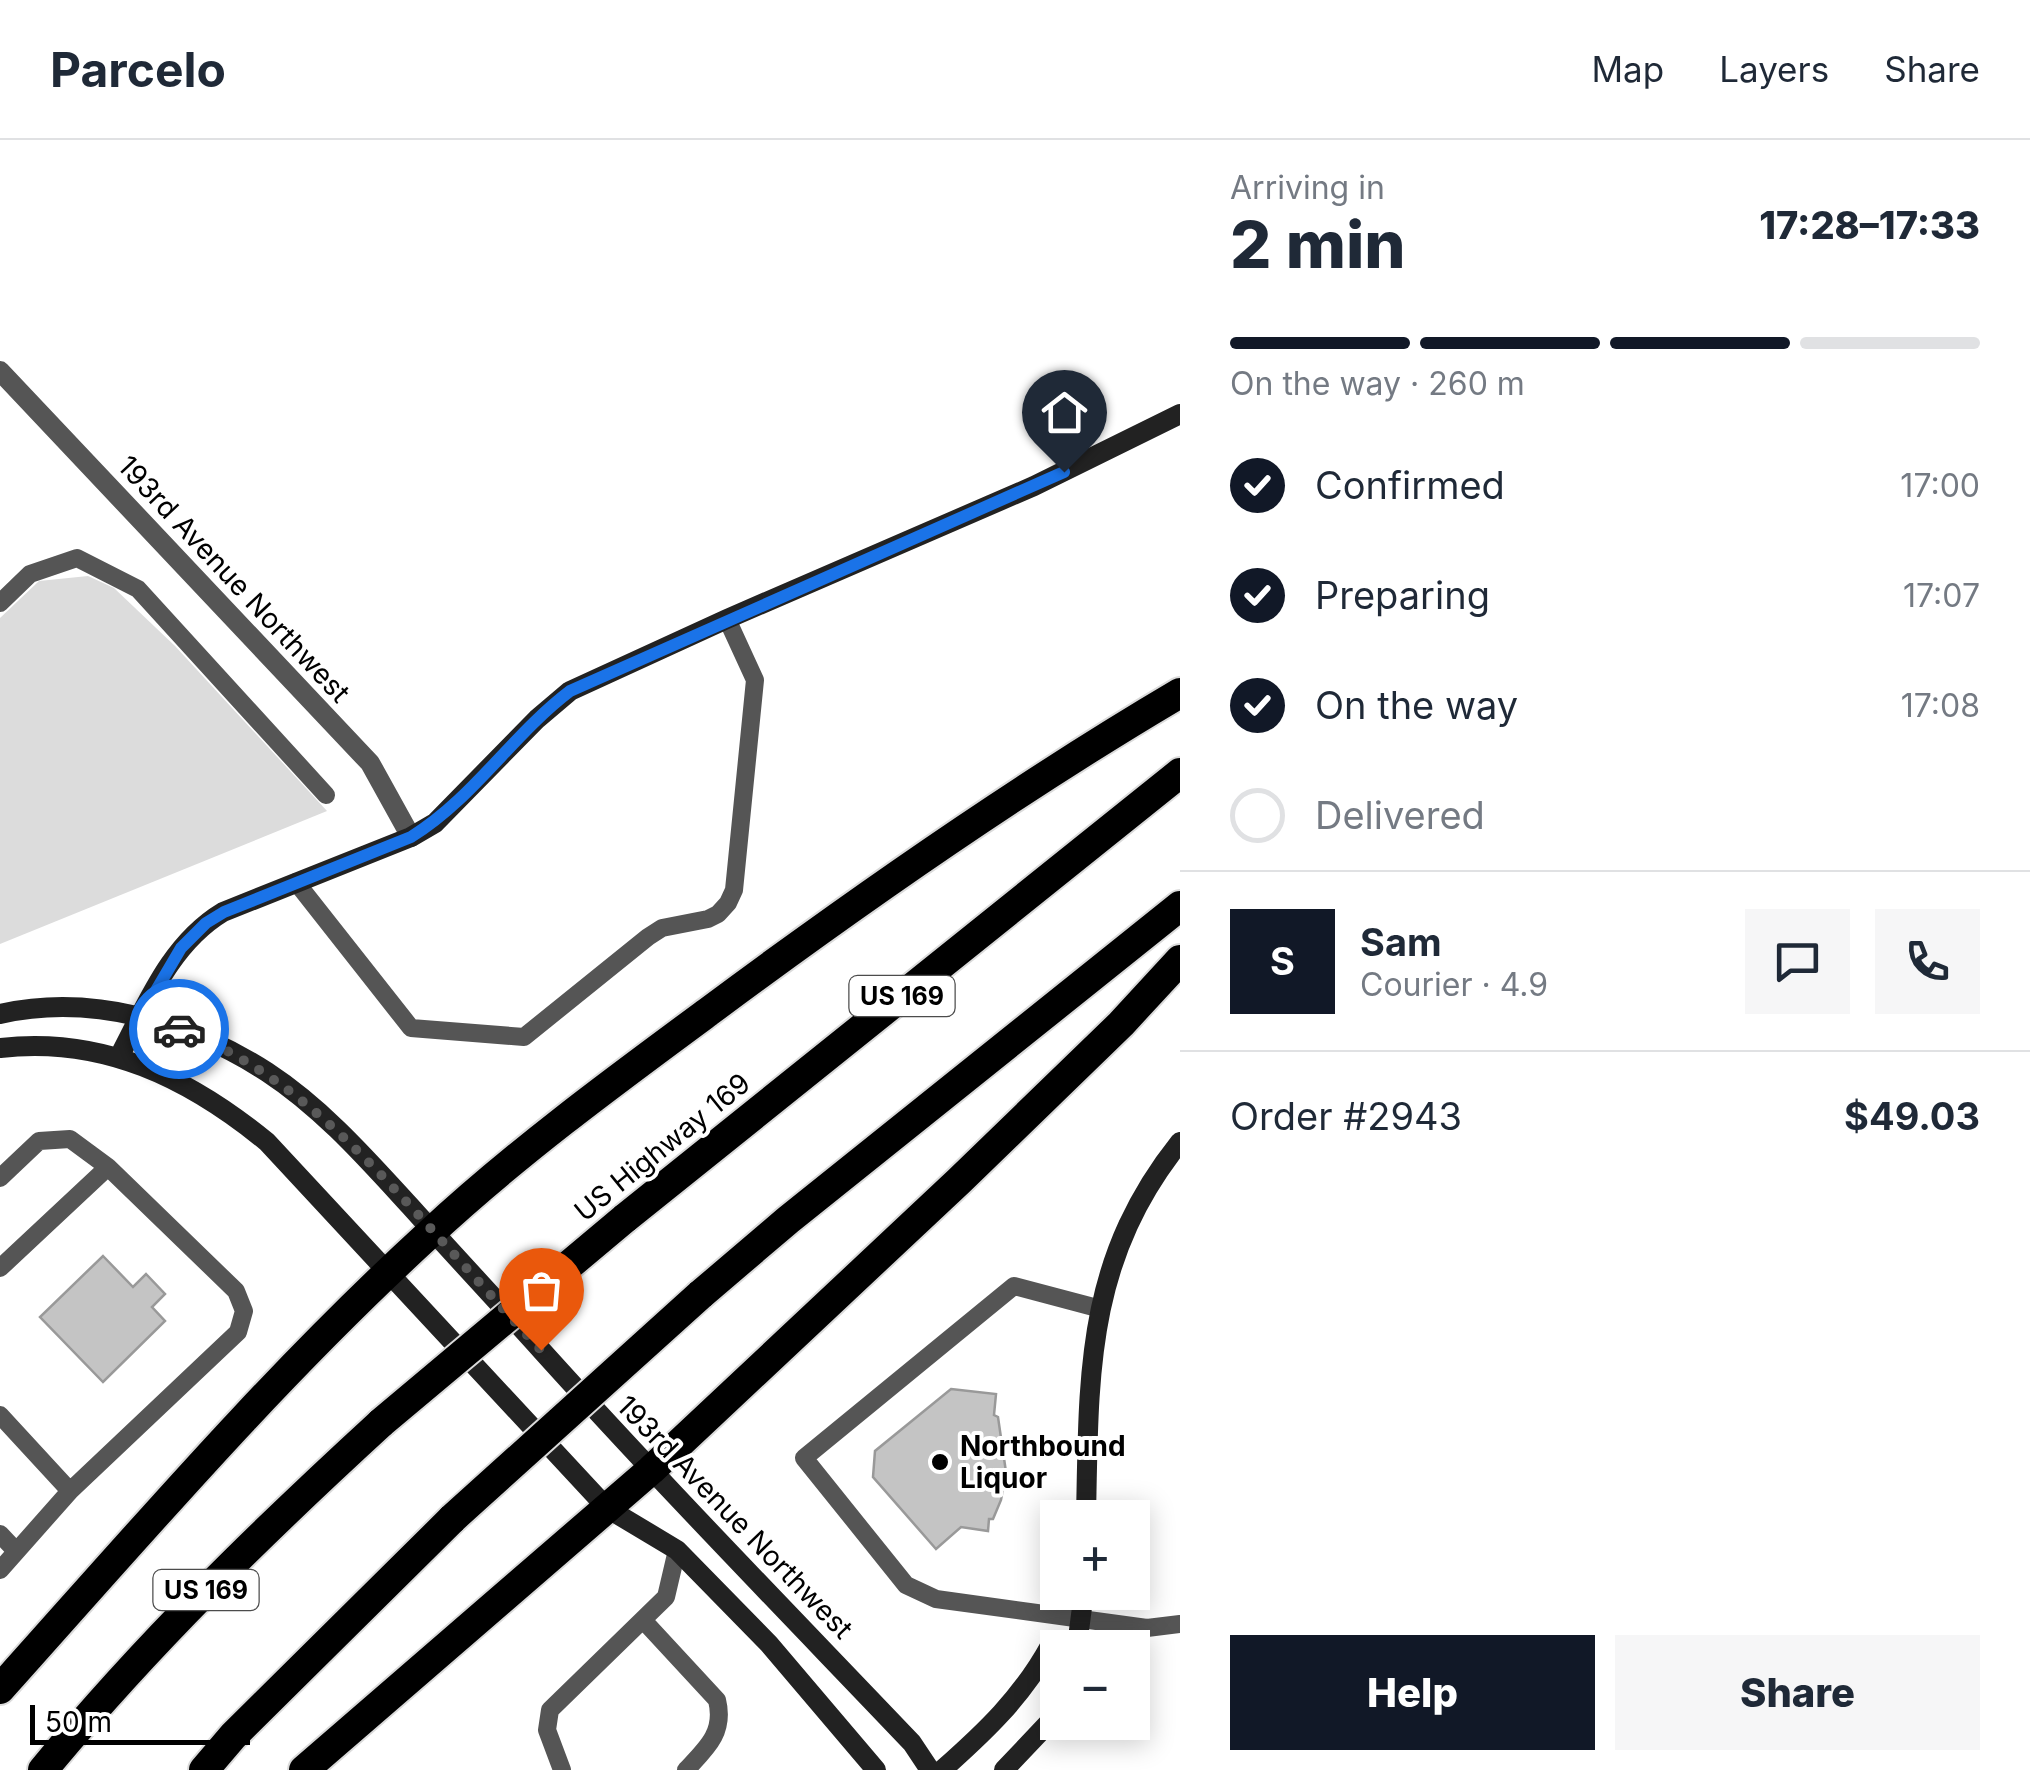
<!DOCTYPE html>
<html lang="en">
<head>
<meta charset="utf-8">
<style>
  :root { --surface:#fff; --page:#f6f6f7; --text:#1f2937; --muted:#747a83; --line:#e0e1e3; --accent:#111827 }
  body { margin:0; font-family:Inter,sans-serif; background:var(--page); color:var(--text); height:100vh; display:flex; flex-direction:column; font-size:38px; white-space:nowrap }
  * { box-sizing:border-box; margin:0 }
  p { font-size:32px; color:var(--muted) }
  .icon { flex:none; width:55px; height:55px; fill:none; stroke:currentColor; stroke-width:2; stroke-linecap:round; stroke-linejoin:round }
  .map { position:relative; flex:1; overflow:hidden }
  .drawer { display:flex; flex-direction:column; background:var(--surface); width:850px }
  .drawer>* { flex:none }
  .controls { position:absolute; left:1040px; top:1360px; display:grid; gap:20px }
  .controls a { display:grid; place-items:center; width:110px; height:110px; border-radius:0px; background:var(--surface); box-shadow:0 5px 25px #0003; font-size:50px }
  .scale { position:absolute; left:30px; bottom:25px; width:220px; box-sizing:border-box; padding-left:10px; border:5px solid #000; border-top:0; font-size:28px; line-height:35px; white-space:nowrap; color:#000; -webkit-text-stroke:8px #fff; paint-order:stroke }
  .pin { position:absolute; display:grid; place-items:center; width:85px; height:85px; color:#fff; margin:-102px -42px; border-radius:50% 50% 50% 0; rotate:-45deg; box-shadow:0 0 10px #0007 }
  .pin .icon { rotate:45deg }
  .courier { position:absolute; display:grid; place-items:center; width:100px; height:100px; margin:-50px; border:8px solid #1a73e8; border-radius:50%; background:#fff; color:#222; box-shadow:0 2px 12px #0007 }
  .headline em { font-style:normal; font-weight:800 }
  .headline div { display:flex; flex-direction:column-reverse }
  .headline { display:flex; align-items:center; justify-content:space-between; height:170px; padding:0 50px }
  h1 { font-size:65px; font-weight:800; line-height:75px }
  .bar { display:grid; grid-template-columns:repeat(4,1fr); gap:15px 10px; align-content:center; height:120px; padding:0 50px }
  .bar i { height:12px; border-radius:8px; background:var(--line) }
  .bar .on { background:var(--accent) }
  .bar p { grid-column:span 4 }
  .line { display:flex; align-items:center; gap:25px; padding:0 50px; border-top:2px solid var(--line) }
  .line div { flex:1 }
  .round { display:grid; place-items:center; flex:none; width:105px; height:105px; border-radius:0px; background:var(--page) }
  ol { padding:0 50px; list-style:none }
  li { display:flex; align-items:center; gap:30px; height:110px }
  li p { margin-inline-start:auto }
  li .icon { padding:10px; border-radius:50%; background:var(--accent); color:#fff; stroke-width:4 }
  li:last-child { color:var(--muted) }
  li i { width:55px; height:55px; border:5px solid var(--line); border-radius:50% }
  .button { display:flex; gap:20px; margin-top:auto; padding:20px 50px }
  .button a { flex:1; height:115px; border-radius:0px; background:var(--accent); color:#fff; font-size:40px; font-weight:800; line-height:115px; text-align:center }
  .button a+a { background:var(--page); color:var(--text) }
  header { display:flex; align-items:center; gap:60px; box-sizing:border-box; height:140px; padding:0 50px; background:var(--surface); border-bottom:2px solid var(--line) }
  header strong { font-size:48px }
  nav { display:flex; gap:55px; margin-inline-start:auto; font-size:35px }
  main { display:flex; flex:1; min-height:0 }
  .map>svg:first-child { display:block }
  .green { fill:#dcdcdc }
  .building { fill:#c4c4c4; stroke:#999; stroke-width:2.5 }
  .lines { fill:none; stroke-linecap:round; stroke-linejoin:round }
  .highway-casing { stroke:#dbdbdb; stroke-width:34 }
  .lane { stroke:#555; stroke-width:18 }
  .street { stroke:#555; stroke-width:20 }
  .secondary { stroke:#222; stroke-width:20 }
  .highway { stroke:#000; stroke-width:30 }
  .highway-bridge-casing { stroke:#dbdbdb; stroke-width:34; stroke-linecap:butt }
  .highway-bridge { stroke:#000; stroke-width:30 }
  .done { stroke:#595959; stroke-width:10; stroke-dasharray:0 18 }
  .route { stroke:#1a73e8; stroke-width:12 }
  .poi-dot { fill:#000; stroke:#fff; stroke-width:4 }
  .labels { text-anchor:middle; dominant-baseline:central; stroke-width:8; stroke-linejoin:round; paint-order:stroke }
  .shield { fill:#fff; stroke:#4c4c4c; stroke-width:2.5 }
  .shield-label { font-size:25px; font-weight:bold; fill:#000 }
  .street-label { font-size:28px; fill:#000; stroke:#fff }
  .poi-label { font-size:28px; font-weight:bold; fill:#000; stroke:#fff; text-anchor:start }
</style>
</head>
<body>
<header>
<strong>Parcelo</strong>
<nav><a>Map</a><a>Layers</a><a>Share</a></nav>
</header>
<main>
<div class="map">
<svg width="1180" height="1630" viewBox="0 0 1180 1630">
  <rect width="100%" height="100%" fill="#fff"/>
  <path class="green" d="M88,436L114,448L175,506L327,671L0,804V478L39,441Z"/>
  <path class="building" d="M103,1116L133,1147L146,1134L165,1154L152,1167L165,1181L103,1242L40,1177Z
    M951,1249L996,1254L994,1275L998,1277L1006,1332L1001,1360L993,1379H989L988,1391L961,1387L936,1409L873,1337L875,1311Z"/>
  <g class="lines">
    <g class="highway-casing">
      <path id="highway" d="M624,1079L1180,633
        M700,1155L788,1080L1180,766
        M0,1549C139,1394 274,1236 428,1095C515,1014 613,942 708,872C860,759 1017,649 1180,553
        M43,1630C146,1505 262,1392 382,1282
        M204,1630L233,1596L453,1378
        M304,1630L651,1330L959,1041L1121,884L1180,820"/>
    </g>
    <path class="lane" d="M0,463L30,434L77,418L138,449L326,655
      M296,742L411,888L524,897L648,797L662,788L708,779L718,774L728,763L734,750L755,540L727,479
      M0,1038L39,1001L70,999L108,1027L236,1151L244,1171L238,1192L70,1351L0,1430
      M0,1128L108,1027
      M1101,1169L1014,1146L804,1318L906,1445L936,1459L1147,1488L1180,1484
      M0,1275L70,1351
      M0,1394L16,1411
      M643,1480L717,1560C725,1592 707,1608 686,1630
      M562,1630L547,1590L550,1570L666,1457L677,1410"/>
    <path class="street" d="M0,231L370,623L411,697"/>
    <path class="secondary" d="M0,874C92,853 189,882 267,932C322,968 366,1018 410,1066C454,1115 499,1163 543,1212C663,1345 788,1473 912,1603L930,1630
      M0,908C103,896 189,938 267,1002L607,1368L677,1410L769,1504L876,1630
      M119,917C147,864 170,804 223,772L411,697L435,683L537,579L570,551L727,479L1034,346L1180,274
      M1086,1378C1089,1234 1085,1121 1180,1002
      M1082,1508L1078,1498L1084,1452
      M942,1630C985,1592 1022,1557 1050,1506L1078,1498
      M1004,1630L1058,1573"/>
    <use href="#highway" class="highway"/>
    <g class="highway-bridge-casing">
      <path id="highway-bridge" d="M382,1282L624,1079
        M453,1378L700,1155"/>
    </g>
    <use href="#highway-bridge" class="highway-bridge"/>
  </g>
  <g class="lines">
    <path class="done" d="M179,889C281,928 351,1001 423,1080C462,1123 501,1167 541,1210"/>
    <path class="route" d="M179,889L141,876L181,808L206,783L224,772L411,697C473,659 512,595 570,551L1064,332"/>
  </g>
  <circle class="poi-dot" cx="940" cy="1322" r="10"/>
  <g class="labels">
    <g class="shield">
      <rect x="849.5" y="836" width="105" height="40" rx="8"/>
      <rect x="153.5" y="1430" width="105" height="40" rx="8"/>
    </g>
    <g class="shield-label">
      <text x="902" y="856">US 169</text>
      <text x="206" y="1450">US 169</text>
    </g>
    <g class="street-label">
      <text transform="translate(234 439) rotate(47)">193rd Avenue Northwest</text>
      <text transform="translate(662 1007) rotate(-39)">US Highway 169</text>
      <text transform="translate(735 1377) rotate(46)">193rd Avenue Northwest</text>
    </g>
    <g class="poi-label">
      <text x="960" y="1306">Northbound<tspan x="960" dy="32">Liquor</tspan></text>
    </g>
  </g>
</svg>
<div class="controls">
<a>+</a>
<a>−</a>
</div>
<div class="scale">50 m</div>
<div class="pin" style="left:541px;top:1210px;background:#ea580c"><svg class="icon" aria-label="bag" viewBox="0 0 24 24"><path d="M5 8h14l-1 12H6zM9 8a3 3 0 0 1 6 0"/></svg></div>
<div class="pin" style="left:1064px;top:332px;background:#1f2937"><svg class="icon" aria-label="home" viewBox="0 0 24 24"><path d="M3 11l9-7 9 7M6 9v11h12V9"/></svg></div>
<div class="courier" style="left:179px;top:889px"><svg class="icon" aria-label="car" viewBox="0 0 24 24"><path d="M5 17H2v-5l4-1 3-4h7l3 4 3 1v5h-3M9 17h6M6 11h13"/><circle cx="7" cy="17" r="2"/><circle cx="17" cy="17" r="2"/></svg></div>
</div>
<section class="drawer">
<div class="headline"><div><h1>2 min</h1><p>Arriving in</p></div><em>17:28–17:33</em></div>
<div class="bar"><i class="on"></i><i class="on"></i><i class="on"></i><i></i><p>On the way · 260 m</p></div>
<ol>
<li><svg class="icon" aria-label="check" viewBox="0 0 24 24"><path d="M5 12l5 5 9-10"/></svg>Confirmed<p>17:00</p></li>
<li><svg class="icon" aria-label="check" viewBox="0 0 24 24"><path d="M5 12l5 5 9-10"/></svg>Preparing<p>17:07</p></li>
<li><svg class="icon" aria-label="check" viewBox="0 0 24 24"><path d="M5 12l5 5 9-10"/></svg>On the way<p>17:08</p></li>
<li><i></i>Delivered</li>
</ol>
<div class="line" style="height:180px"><b class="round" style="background:var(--accent);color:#fff">S</b><div><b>Sam</b><p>Courier · 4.9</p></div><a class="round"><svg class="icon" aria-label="chat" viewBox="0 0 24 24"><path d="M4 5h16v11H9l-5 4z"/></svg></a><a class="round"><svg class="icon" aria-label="phone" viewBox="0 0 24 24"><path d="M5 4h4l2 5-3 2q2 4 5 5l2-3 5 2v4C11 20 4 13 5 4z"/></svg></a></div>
<div class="line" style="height:130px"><div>Order #2943</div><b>$49.03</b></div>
<div class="button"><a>Help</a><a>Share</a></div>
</section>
</main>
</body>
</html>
